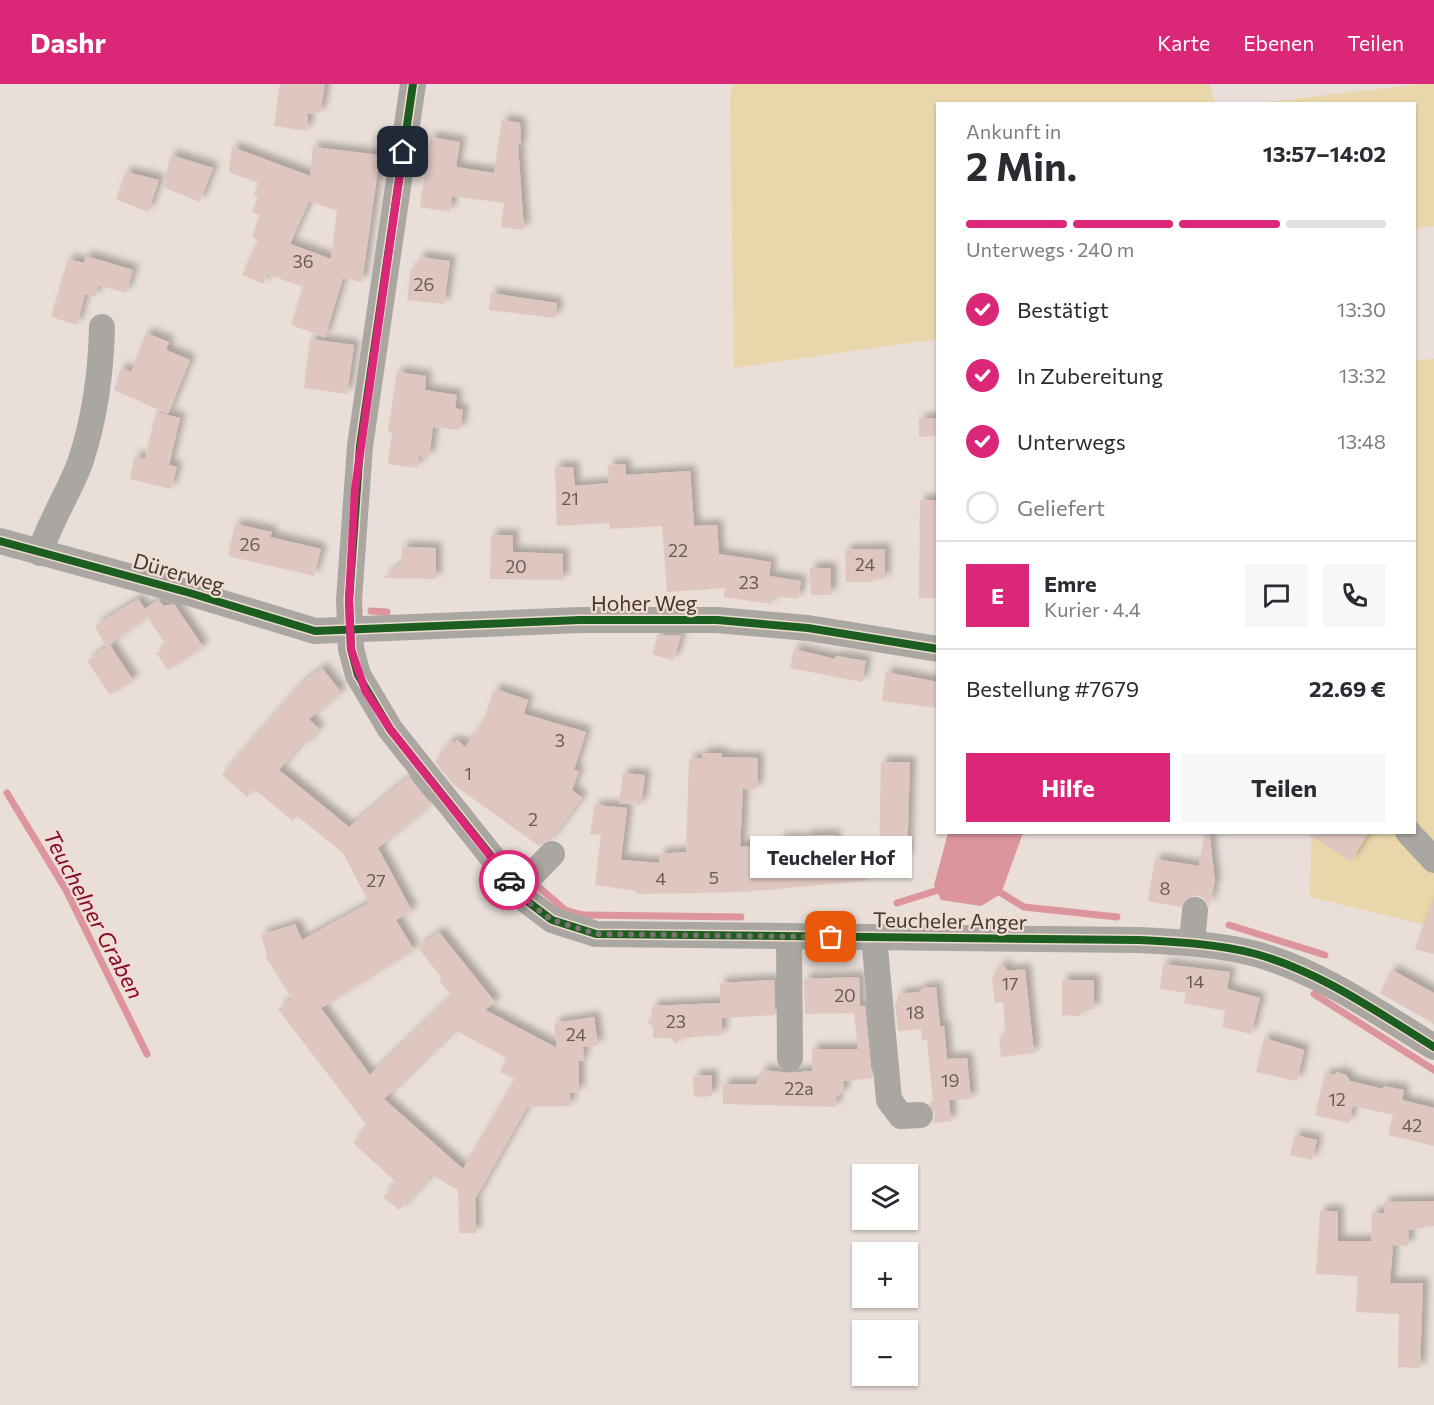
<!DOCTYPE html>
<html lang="de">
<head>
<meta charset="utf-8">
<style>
  :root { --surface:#fff; --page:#f7f7f7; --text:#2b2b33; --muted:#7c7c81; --line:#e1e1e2; --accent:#db2777 }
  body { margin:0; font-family:Commissioner,sans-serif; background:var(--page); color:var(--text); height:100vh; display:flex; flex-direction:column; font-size:22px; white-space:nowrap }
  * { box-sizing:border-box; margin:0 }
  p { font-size:20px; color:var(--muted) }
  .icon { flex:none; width:33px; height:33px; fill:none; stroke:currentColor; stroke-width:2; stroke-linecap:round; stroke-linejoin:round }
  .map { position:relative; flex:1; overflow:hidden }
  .drawer { position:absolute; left:936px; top:18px; width:480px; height:732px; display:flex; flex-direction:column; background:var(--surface); border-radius:0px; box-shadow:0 2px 4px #0004 }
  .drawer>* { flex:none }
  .controls { position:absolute; left:852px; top:1080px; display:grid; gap:12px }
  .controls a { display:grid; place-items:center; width:66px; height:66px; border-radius:0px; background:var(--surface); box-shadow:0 2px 4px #0004; font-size:30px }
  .pin { position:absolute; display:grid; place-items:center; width:51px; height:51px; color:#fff; margin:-26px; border-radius:12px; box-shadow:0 3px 9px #0006 }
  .courier { position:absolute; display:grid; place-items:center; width:60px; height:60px; margin:-30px; border:4px solid #db2777; border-radius:50%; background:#fff; color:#222; box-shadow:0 2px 8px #0007 }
  .bubble { position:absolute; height:42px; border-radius:0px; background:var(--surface); box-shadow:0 2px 4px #0004; font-size:20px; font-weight:700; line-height:42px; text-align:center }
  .overview em { font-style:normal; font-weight:700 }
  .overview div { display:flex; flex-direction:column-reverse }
  .overview { display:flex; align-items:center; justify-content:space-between; height:102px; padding:0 30px }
  h1 { font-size:39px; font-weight:700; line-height:45px }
  .bar { display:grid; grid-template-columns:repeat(4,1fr); gap:9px 6px; align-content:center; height:72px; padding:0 30px }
  .bar i { height:8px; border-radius:4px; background:var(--line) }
  .bar .active { background:var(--accent) }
  .bar p { grid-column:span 4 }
  .line { display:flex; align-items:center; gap:15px; padding:0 30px; border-top:2px solid var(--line) }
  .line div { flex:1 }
  .round { display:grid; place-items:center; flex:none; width:63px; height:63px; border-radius:0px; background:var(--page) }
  ol { padding:0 30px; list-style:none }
  li { display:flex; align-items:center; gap:18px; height:66px }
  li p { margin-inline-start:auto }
  li .icon { padding:6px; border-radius:50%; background:var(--accent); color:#fff; stroke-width:4 }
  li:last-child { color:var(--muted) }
  li i { width:33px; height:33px; border:3px solid var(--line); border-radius:50% }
  .cta { display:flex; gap:12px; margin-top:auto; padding:12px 30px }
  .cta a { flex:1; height:69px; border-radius:0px; background:var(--accent); color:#fff; font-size:24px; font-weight:700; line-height:69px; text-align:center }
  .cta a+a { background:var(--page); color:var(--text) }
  header { display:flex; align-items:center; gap:36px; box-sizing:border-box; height:84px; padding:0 30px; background:var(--accent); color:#fff }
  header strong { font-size:28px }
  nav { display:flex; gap:33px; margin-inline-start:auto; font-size:21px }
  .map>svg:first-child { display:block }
  .green { fill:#e9d7ab }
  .water { fill:#dc949d }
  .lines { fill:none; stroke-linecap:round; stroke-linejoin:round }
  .stream { stroke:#dc949d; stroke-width:7 }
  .building { fill:#dfc6c0; fill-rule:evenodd; filter:url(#shadow) }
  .minor { stroke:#aaa6a2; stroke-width:26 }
  .cycleway-casing { stroke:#f1dcd0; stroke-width:11 }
  .cycleway { stroke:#1b5e20; stroke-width:8 }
  .done { stroke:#7c736e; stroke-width:6; stroke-dasharray:0 10.8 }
  .route { stroke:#db2777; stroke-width:8 }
  .labels { text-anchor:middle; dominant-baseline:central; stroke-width:4.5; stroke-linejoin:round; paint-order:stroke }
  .number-label { font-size:18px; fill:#695c58 }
  .street-label { font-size:21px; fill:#423935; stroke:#f1dcd0 }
  .water-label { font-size:22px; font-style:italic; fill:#850832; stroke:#f1dcd0 }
</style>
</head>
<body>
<header>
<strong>Dashr</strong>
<nav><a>Karte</a><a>Ebenen</a><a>Teilen</a></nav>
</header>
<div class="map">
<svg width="1434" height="1321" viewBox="0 0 1434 1321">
  <defs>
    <filter id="shadow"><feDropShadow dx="5.5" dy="-5.5" stdDeviation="3" flood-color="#0004"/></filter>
  </defs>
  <rect width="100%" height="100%" fill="#e9ded8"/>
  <path class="green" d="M733,0H1209L1215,19L938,20L937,255L734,284L730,15Z
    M1420,0H1434V142L1415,145L1414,20L1259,19Z
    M1434,275V843L1310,813L1311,749L1414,748V276Z"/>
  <path class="water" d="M948,749H1023L1001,810L981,822L941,816L934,801Z"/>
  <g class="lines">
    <path class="stream" d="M371,527L387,528
      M7,709L66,806L147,970
      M535,800L565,826L583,831L741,833
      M993,804L1024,823L1117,833
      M897,819L945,804
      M1229,841L1325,871
      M1314,910L1434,986"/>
  </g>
  <path class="building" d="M280,0H325L320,29L308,30L307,47L274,42Z
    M502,36L520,39L521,61H518L524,146L501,143L504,119L452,112L450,128L420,123L430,53L460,58L456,83L494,89Z
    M232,63L310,92L313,63L380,71L362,198L343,194L325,253L291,241L303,203L267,190L264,200L242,191L258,156L252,153L260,131L252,128L258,113L254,111L258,99L229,88ZM309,117L337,127L331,175L290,160Z
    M171,71L213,84L200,118L163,103Z
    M126,88L159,96L148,128L116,115Z
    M86,172L133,186L126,209L98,201L95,213L85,210L77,241L51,233L68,175L84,179Z
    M419,173L450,177L444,220L407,216L411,185L417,186Z
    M491,209L557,219L555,234L489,226Z
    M146,249L169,258L166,266L190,276L168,330L114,306L121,284L131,288Z
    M310,255L354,261L347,310L304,304Z
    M397,288L426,292L425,306L457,311L455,324L463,326L460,346L433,343L429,374L419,372L417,384L388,380L392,348H388Z
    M156,328L180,334L169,381L177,383L171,405L130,395L135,372L145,375Z
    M938,334V352L919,353V335Z
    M625,380L626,391L690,387L694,442L717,441L719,470L771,478L769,492L801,497L798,515L773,512L771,520L724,513L725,504L667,508L662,442L610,445L609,439L557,442L555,383H573L575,402L609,399L608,381Z
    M920,416H938V514H919Z
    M235,440L272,448L270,453L321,465L314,492L228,472Z
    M491,451H513V468L563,470V496L490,495Z
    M402,463L436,464V495L383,494L402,479Z
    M885,465V495H873V498H846L845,466Z
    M810,484H831V511H811Z
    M138,515L145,525L158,516L164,522L174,520L203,563L168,586L156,569L167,562L147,533L106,563L95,542Z
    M658,551L681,552L673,577L652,570Z
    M110,561L133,596L110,611L87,577Z
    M794,565L835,575L836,572L866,577L862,598L790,584Z
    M322,584L341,608L309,635L319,645L303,662L301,660L279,686L349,743L409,693L431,720L378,764L412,827L396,836L414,866L321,924L370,991L452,912L439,897L442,894L418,864L439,848L495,918L485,926L557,964L554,939L594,933L598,961L583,963L584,976L579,977V1008L570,1009V1022L527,1023L475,1115L476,1149H459L458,1106L432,1091L399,1126L383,1113L397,1099L353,1059L368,1043L278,925L292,915L265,872L267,871L261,851L295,840L302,856L369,819L343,769L297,732L293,737L254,705L247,713L222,691L300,601ZM455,946L507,974L500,988L515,995L463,1085L384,1015Z
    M886,588L938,598V624L882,617Z
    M496,605L528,616L524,630L586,648L574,686L579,687L572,706L582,714L551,755L539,762L454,701L435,678L450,657L454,660L457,656L465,663L484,637L493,608L495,609Z
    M702,669H722V673L758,674L757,705H743L740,763L779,761V754L805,755V752L835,751L836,765L864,763L866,797L742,808L636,810V807L595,801L601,751L590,750L595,721L627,724L621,776L660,779L659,770L686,768L689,675L702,674Z
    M881,678H910L907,776H879Z
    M623,689L645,691L641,721L619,719Z
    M1205,748H1209L1215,797L1209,823L1204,814L1197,811L1188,813L1181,823L1148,817L1155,775L1199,782Z
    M1304,748H1369L1351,777Z
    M1432,818H1434V870L1415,865Z
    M1002,880L1008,887L1025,885L1034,969L1001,973L999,954L1006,953L1003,918L995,919L992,893Z
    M1163,880L1230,888L1227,905L1260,914L1251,950L1222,943L1226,927L1184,919L1186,909L1160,905Z
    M1392,886L1434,909V940L1380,909Z
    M859,893L860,922H865L872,994L844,997V1007L836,1013V1023L723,1020V1000H756L763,986L790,989L812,987V965H858L854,929L805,930L804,895Z
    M774,896L775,931L722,934V951L680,954L676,960L670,954H653V942L647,938L652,932V922L720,919V899Z
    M1062,896H1094V925H1086L1079,932L1062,931Z
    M936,903L940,942H944L947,975L967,974L971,1015L949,1016L951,1037L932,1039L935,1030L929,1020L933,1017L927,956H922L921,945L898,947L895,918H898V910L919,908L923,904Z
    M1264,954L1304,966L1297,997L1256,988Z
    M1337,988L1346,991L1350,997L1383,1005L1384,1002L1404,1006L1402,1016L1434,1024V1062L1388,1051L1393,1031L1353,1022L1349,1039L1315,1031L1325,990L1334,991Z
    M712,991V1012L694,1013L693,992Z
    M1295,1051L1317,1056L1312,1076L1290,1071Z
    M1434,1117V1142L1409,1146L1408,1162L1393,1161L1390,1199H1423L1420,1284L1398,1283L1399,1230L1356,1228L1358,1192L1316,1190L1320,1127H1338V1157H1371L1372,1129H1384V1118Z"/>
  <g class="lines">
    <path class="minor" d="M413,0L360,362L349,516L351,565L358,591L390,645L527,817L552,836L596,850L1138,856C1177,858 1218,860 1256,870C1321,888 1377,928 1434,963
      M0,457L190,509L315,547L580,536H717L808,544L938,565
      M40,469C50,436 70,408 81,376C95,333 101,288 102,243
      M1408,748L1434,776
      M517,806L552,770
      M789,852L790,974
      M874,853L889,1016L901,1032L920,1031
      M1192,859L1195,826"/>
    <g class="cycleway-casing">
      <path id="cycleway" d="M413,0L360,362L349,516L351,565L358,591L390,645L527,817L552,836L596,850L1138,856C1177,858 1218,860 1256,870C1321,888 1377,928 1434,963
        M0,457L190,509L315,547L580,536H717L808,544L938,565"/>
    </g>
    <use href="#cycleway" class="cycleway"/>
  </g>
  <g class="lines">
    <path class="done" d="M509,796L527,817L552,836L596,850L831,853"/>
    <path class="route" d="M403,68L355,405L349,516L351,565L365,606L390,645L509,796"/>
  </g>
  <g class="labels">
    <g class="number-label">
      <text x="303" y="177">36</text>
      <text x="424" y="200">26</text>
      <text x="570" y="414">21</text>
      <text x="250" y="460">26</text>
      <text x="678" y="466">22</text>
      <text x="865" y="480">24</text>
      <text x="516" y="482">20</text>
      <text x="749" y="498">23</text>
      <text x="560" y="656">3</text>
      <text x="468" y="689">1</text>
      <text x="533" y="735">2</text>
      <text x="714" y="793">5</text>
      <text x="661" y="794">4</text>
      <text x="376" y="796">27</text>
      <text x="1165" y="804">8</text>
      <text x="1195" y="897">14</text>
      <text x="1010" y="899">17</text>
      <text x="845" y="911">20</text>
      <text x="915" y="928">18</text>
      <text x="676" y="937">23</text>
      <text x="576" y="950">24</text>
      <text x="950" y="996">19</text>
      <text x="799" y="1004">22a</text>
      <text x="1337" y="1015">12</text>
      <text x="1412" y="1041">42</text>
    </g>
    <g class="street-label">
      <text transform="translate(179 488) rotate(16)">Dürerweg</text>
      <text x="644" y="518">Hoher Weg</text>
      <text transform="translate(950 836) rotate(1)">Teucheler Anger</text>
    </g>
    <g class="water-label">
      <text transform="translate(94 830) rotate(62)">Teuchelner Graben</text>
    </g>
  </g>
</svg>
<div class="controls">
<a><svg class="icon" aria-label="layers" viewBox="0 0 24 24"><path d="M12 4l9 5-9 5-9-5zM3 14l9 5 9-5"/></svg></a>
<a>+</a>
<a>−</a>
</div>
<div class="pin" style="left:831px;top:853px;background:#ea580c"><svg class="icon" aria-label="bag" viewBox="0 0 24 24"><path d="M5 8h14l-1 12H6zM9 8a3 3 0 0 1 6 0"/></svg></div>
<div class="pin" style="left:403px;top:68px;background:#1f2937"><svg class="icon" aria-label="home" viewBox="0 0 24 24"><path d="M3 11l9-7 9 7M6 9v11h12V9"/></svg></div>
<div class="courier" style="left:509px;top:796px"><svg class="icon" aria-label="car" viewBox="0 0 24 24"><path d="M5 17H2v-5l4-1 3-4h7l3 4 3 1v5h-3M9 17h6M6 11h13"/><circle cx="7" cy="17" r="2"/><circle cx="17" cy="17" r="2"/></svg></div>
<div class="bubble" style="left:750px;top:752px;width:162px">Teucheler Hof</div>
<section class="drawer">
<div class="overview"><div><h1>2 Min.</h1><p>Ankunft in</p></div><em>13:57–14:02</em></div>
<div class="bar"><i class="active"></i><i class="active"></i><i class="active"></i><i></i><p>Unterwegs · 240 m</p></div>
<ol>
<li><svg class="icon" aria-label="check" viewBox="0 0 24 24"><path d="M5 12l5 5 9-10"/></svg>Bestätigt<p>13:30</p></li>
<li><svg class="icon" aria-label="check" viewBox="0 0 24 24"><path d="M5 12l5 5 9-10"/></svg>In Zubereitung<p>13:32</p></li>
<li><svg class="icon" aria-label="check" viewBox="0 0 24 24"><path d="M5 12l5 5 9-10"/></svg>Unterwegs<p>13:48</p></li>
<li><i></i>Geliefert</li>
</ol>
<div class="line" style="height:108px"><b class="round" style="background:var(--accent);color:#fff">E</b><div><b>Emre</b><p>Kurier · 4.4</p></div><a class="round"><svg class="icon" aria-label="chat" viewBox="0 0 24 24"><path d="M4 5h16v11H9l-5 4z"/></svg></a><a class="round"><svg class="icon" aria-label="phone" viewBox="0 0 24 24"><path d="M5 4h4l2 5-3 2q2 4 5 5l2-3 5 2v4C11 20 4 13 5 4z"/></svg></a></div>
<div class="line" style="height:78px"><div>Bestellung #7679</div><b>22.69 €</b></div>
<div class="cta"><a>Hilfe</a><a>Teilen</a></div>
</section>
</div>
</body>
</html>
